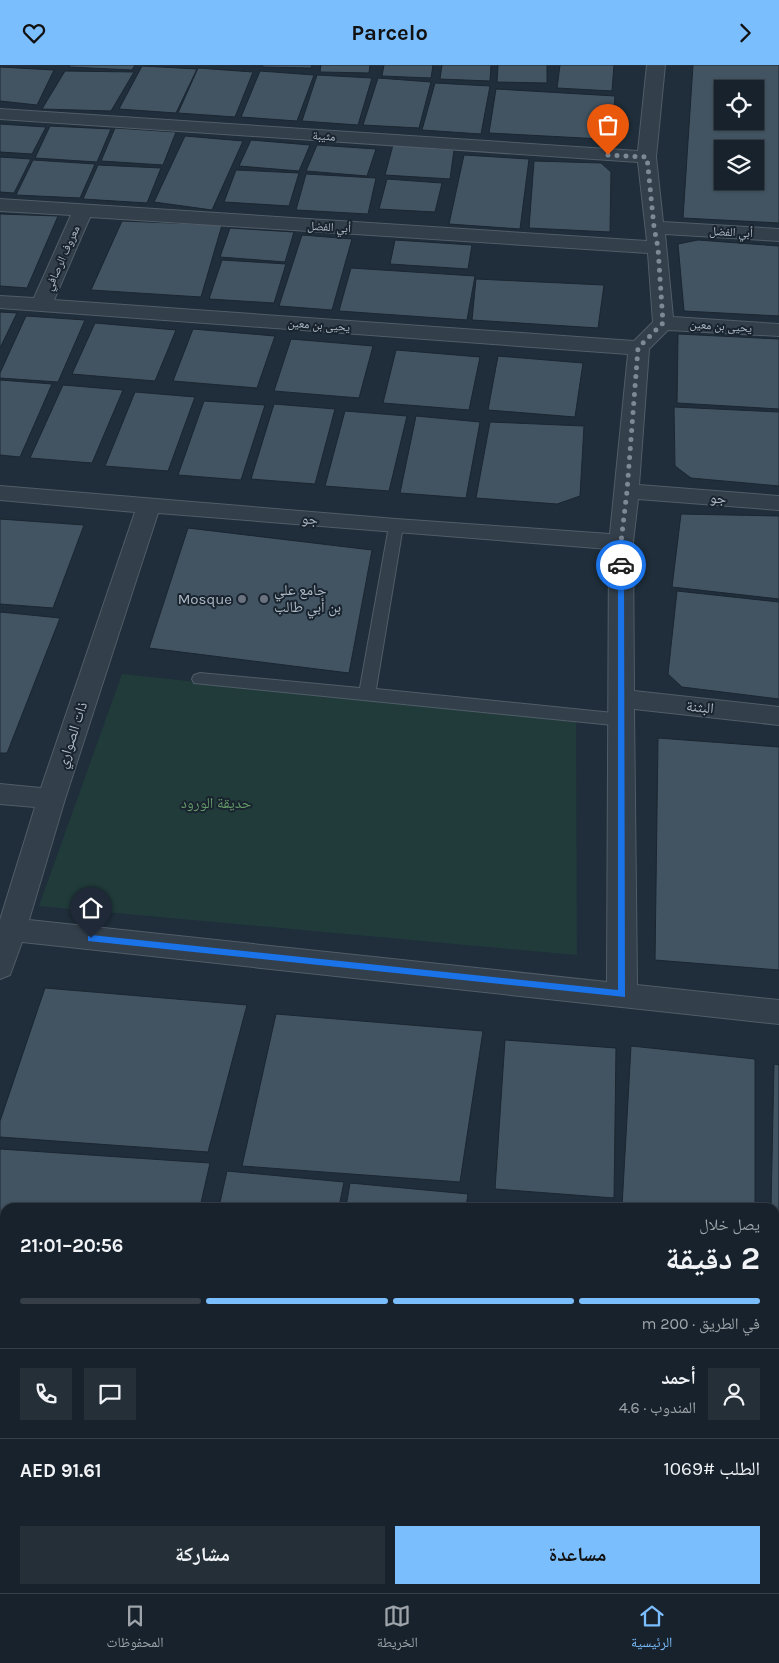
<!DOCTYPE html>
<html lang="ar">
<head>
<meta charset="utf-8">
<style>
  :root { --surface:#17222c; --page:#242f38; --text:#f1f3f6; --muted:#9ea4a9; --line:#363f48; --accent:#7bbefe }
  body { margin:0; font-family:Karla,"Noto Naskh Arabic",sans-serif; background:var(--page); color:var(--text); direction:rtl; height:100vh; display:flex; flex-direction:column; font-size:19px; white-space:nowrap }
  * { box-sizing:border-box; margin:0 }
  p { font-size:16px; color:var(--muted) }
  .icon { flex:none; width:28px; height:28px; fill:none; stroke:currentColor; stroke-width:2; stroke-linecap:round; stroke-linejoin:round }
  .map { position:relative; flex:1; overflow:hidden; direction:ltr }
  .drawer { position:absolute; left:0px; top:1138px; width:780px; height:391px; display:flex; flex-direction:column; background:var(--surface); border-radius:15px 15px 0 0; box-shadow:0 1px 4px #0004,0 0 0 1px var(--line); direction:rtl }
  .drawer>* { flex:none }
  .buttons { position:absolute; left:714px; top:15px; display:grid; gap:10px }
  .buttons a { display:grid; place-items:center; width:50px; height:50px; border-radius:0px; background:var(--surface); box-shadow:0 1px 4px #0004,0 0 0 1px var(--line); font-size:25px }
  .pin { position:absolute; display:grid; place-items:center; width:42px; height:42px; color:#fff; margin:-51px -21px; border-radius:50% 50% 50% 0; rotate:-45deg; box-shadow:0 0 5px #0007 }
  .pin .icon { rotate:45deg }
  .courier { position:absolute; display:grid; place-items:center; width:50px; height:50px; margin:-25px; border:4px solid #1a73e8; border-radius:50%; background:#fff; color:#222; box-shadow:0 1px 6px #0007 }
  .headline em { font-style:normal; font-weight:700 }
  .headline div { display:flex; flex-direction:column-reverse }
  .headline { display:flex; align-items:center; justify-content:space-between; height:85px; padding:0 20px }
  h1 { font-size:32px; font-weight:700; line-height:38px }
  .bar { display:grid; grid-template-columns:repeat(4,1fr); gap:8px 5px; align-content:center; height:60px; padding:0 20px }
  .bar i { height:6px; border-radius:4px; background:var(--line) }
  .bar .current { background:var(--accent) }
  .bar p { grid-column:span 4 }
  .line { display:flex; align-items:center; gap:12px; padding:0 20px; border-top:1px solid var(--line) }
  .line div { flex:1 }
  .round { display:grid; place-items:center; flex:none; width:52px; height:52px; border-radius:0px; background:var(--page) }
  .cta { display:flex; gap:10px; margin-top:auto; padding:10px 20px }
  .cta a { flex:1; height:58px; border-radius:0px; background:var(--accent); color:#111; font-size:20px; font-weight:700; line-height:58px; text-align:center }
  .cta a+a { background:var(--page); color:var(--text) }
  header { display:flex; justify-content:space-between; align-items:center; height:65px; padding:0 20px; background:var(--accent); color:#111; font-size:22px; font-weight:700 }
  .dock { display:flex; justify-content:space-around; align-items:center; height:70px; border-top:1px solid var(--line); background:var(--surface); font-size:14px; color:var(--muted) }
  .dock a { display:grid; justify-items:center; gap:2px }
  .dock .current { color:var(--accent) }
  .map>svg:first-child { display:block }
  .green { fill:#213b3b }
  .building { fill:#425462; stroke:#1b2631; fill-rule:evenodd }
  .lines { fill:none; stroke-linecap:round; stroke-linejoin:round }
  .service-casing { stroke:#515d68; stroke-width:2 }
  .minor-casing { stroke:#515d68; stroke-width:2 }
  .service { fill:#333f4a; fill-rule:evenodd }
  .minor { fill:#333f4a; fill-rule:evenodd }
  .route { fill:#1a73e8 }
  .done { stroke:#7c8996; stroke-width:5; stroke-dasharray:0 9 }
  .worship-dot { fill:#6b7280; stroke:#19242f; stroke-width:2 }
  .labels { text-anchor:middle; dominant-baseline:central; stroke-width:4; stroke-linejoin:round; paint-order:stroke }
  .far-street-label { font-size:12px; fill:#aebac7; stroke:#19242f }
  .street-label { font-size:15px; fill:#aebac7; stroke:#19242f }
  .poi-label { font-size:15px; fill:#aebac7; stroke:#19242f; text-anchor:start }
  .park-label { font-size:15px; fill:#649969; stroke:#19242f }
</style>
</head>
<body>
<header><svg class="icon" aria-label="forward" viewBox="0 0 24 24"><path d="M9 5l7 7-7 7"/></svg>Parcelo<svg class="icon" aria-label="heart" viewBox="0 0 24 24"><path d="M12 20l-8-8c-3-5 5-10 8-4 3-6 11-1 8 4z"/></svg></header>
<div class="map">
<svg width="779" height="1528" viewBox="0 0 779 1528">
  <rect width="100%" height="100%" fill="#1f2e3a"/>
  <path class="green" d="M122,609L576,657L577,890L39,841Z"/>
  <path class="building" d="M70,0H135L132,5L69,2Z
    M263,0H312L311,3L262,2Z
    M321,0H370L369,8L320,7Z
    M384,0H433L431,13L382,11Z
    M442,0H491L490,16L440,14Z
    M498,0H547V18L497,17Z
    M560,0H614L612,26L557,23Z
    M693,0H779V158L683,153ZM722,24H755V56H722ZM722,84H755V116H722Z
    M142,1L197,4L176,48L119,44Z
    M0,2L54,5L37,40L0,36Z
    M198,3L253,7L235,52L178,48Z
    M65,6L134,7L111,46L42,44Z
    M260,6L314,10L297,56L241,52Z
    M317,10L372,13L358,60L302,56Z
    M378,13L431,17L419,63L363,60Z
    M435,18L490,21L481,69L422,65Z
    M496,24L615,31L612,68L602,74L489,68Z
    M0,59L46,62L32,89L0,87Z
    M50,61L111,64L97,97L35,93Z
    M115,63L176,67L163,100L101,96Z
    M185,71L243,76L212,145L154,137Z
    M251,75L310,80L299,106L239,101Z
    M317,80L376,84L367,111L306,106Z
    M393,80L454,85L450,114L385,110Z
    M464,90L529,94L520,164L449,159Z
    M0,92L31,94L14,128L0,127Z
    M33,95L95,99L80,133L16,130Z
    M534,96L601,98L611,107L610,167L529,163Z
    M98,100L161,103L147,138L83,134Z
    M236,105L299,108L289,141L224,137Z
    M306,109L376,113L368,149L296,145Z
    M387,114L442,118L435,147L379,144Z
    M0,149L58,151L27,223L0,221Z
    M122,156L222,160L201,232L91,225Z
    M230,163L294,167L285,197L220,192Z
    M302,170L352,174L332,245L279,241Z
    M395,175L472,180L468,204L390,199Z
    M698,175L779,181V251L684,246L678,179Z
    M222,195L286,199L274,238L209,234Z
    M351,203L475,211L467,255L339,246Z
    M476,214L604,220L598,263L472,255Z
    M0,247L17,248L0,283Z
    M26,251L85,255L58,317L0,313V308Z
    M95,258L176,265L155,316L72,309Z
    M193,264L275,271L257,323L173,316Z
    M678,269L779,274V344L677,338Z
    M291,274L373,281L359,333L274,326Z
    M396,285L480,292L469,345L383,338Z
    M498,291L583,298L575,352L488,345Z
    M0,315L52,319L20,392L0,390Z
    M63,320L123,325L92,398L30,393Z
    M135,327L195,332L168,406L105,401Z
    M204,336L265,340L241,415L178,410Z
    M274,339L335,344L315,419L251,414Z
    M674,342L779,347V421L691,413L675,401Z
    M345,346L407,351L389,426L325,421Z
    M416,351L480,357L466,433L400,428Z
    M490,357L584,361L580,431L557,439L476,433Z
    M681,449L779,451V534L672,522Z
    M0,454L84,460L53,543L0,539Z
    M188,463L372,485L349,608L149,583Z
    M677,526L779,537V634L682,622L668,609Z
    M0,547L60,553L7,688H0Z
    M658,673L779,682V905L655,895Z
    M45,923L247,940L208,1087L0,1072V1056Z
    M276,949L483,966L460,1117L242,1101Z
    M505,975L616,983L614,1133L495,1124Z
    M631,981L755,994V1142H622Z
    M774,999L779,1000V1156H775V1142H771Z
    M0,1084L210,1098L200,1142H5V1248H0Z
    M227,1106L344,1117L339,1142H219Z
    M350,1118L468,1129L466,1142H346Z
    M775,1168L779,1169V1354H775Z
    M0,1335L5,1336V1524H58L57,1528H0Z
    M67,1524H207L206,1528H66Z
    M231,1524H420L419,1528H230Z
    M450,1524H587V1528H449Z
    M600,1524H738V1528H600Z"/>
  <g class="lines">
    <g class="service-casing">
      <path id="service" d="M396,456L401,458L403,461L376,624L623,649L629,651L631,655L629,659L623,661L194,618L192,614L194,610L200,608L360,623L389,461L391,458Z"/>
    </g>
    <g class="minor-casing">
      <path id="minor" d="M647,0H665L656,92L663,157L779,164V176L665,169L673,252L779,259V271L668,265L649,284L639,420L779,431V445L638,434L633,477L634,626L779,642V660L634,644L637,920L779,935V959L22,877L10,910L0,914V855L35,742L0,739V719L41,723L135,447L0,435V421L396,454L610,469L628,289L0,243V231L34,233L71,150L0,146V134L647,176L638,97L0,54V44L638,86ZM90,152L648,188L653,257L634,276L54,235ZM158,448L609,484L607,917L29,855L65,734Z
        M0,1284L5,1285V1317L0,1316Z
        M775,1385H779V1421H775Z"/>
    </g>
    <use href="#service" class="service"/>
    <use href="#minor" class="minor"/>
  </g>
  <path class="route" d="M618,498L624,500L625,932L88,876V871L91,870L618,925Z"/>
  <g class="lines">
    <path class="done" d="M608,90L647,92L654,162L658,183L663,258L638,283L627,426L621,477V500"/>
  </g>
  <g class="worship-dot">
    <circle cx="242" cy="534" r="5"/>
    <circle cx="264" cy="534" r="5"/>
  </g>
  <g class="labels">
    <g class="far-street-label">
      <text transform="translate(324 71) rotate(4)">مثيبة</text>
      <text transform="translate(329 162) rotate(4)">أبي الفضل</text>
      <text transform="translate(731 167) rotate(3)">أبي الفضل</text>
      <text transform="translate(62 193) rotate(-66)">معروف الرصافي</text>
      <text transform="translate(319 260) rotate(4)">يحيى بن معين</text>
      <text transform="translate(721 261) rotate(4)">يحيى بن معين</text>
    </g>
    <g class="street-label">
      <text transform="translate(718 433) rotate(4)">جو</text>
      <text transform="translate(310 454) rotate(5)">جو</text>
      <text transform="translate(700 642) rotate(6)">البثنة</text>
      <text transform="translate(72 670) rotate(-72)">ذات الصواري</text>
    </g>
    <g class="poi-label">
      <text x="274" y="525">جامع علي<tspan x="274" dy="17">بن أبي طالب</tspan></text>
      <text x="232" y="534" text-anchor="end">Mosque</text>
    </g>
    <g class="park-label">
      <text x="216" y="738">حديقة الورود</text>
    </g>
  </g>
</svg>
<div class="buttons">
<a><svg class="icon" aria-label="locate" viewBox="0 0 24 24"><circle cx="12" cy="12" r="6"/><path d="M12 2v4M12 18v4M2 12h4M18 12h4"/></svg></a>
<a><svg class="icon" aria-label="layers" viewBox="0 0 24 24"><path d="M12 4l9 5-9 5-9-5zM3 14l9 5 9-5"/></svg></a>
</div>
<div class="pin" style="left:608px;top:90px;background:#ea580c"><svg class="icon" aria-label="bag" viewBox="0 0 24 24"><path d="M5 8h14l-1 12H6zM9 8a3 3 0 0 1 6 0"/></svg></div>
<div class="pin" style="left:91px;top:873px;background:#1f2937"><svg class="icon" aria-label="home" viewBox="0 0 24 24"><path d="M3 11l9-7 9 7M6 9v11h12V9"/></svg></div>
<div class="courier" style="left:621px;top:500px"><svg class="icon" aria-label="car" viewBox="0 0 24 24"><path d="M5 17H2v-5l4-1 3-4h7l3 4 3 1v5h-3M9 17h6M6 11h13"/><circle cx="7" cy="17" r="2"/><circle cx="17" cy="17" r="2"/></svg></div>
<section class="drawer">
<div class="headline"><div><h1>2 دقيقة</h1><p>يصل خلال</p></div><em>20:56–21:01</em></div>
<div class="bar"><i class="current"></i><i class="current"></i><i class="current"></i><i></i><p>في الطريق · 200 m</p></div>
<div class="line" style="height:90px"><a class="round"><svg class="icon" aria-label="person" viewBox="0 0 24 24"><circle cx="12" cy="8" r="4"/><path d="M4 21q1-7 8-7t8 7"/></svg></a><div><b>أحمد</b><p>المندوب · 4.6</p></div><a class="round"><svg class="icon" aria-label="chat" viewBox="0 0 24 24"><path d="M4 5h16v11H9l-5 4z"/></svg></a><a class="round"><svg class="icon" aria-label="phone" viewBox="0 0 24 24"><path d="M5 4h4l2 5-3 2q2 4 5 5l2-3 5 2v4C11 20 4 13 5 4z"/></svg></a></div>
<div class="line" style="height:65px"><div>الطلب #1069</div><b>AED 91.61</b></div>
<div class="cta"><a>مساعدة</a><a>مشاركة</a></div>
</section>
</div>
<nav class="dock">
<a class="current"><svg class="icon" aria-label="home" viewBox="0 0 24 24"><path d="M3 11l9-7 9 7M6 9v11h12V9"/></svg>الرئيسية</a>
<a><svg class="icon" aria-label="map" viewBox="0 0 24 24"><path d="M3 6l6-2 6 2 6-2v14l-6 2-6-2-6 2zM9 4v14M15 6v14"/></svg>الخريطة</a>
<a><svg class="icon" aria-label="saved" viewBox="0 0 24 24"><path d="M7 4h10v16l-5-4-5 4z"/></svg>المحفوظات</a>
</nav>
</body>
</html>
